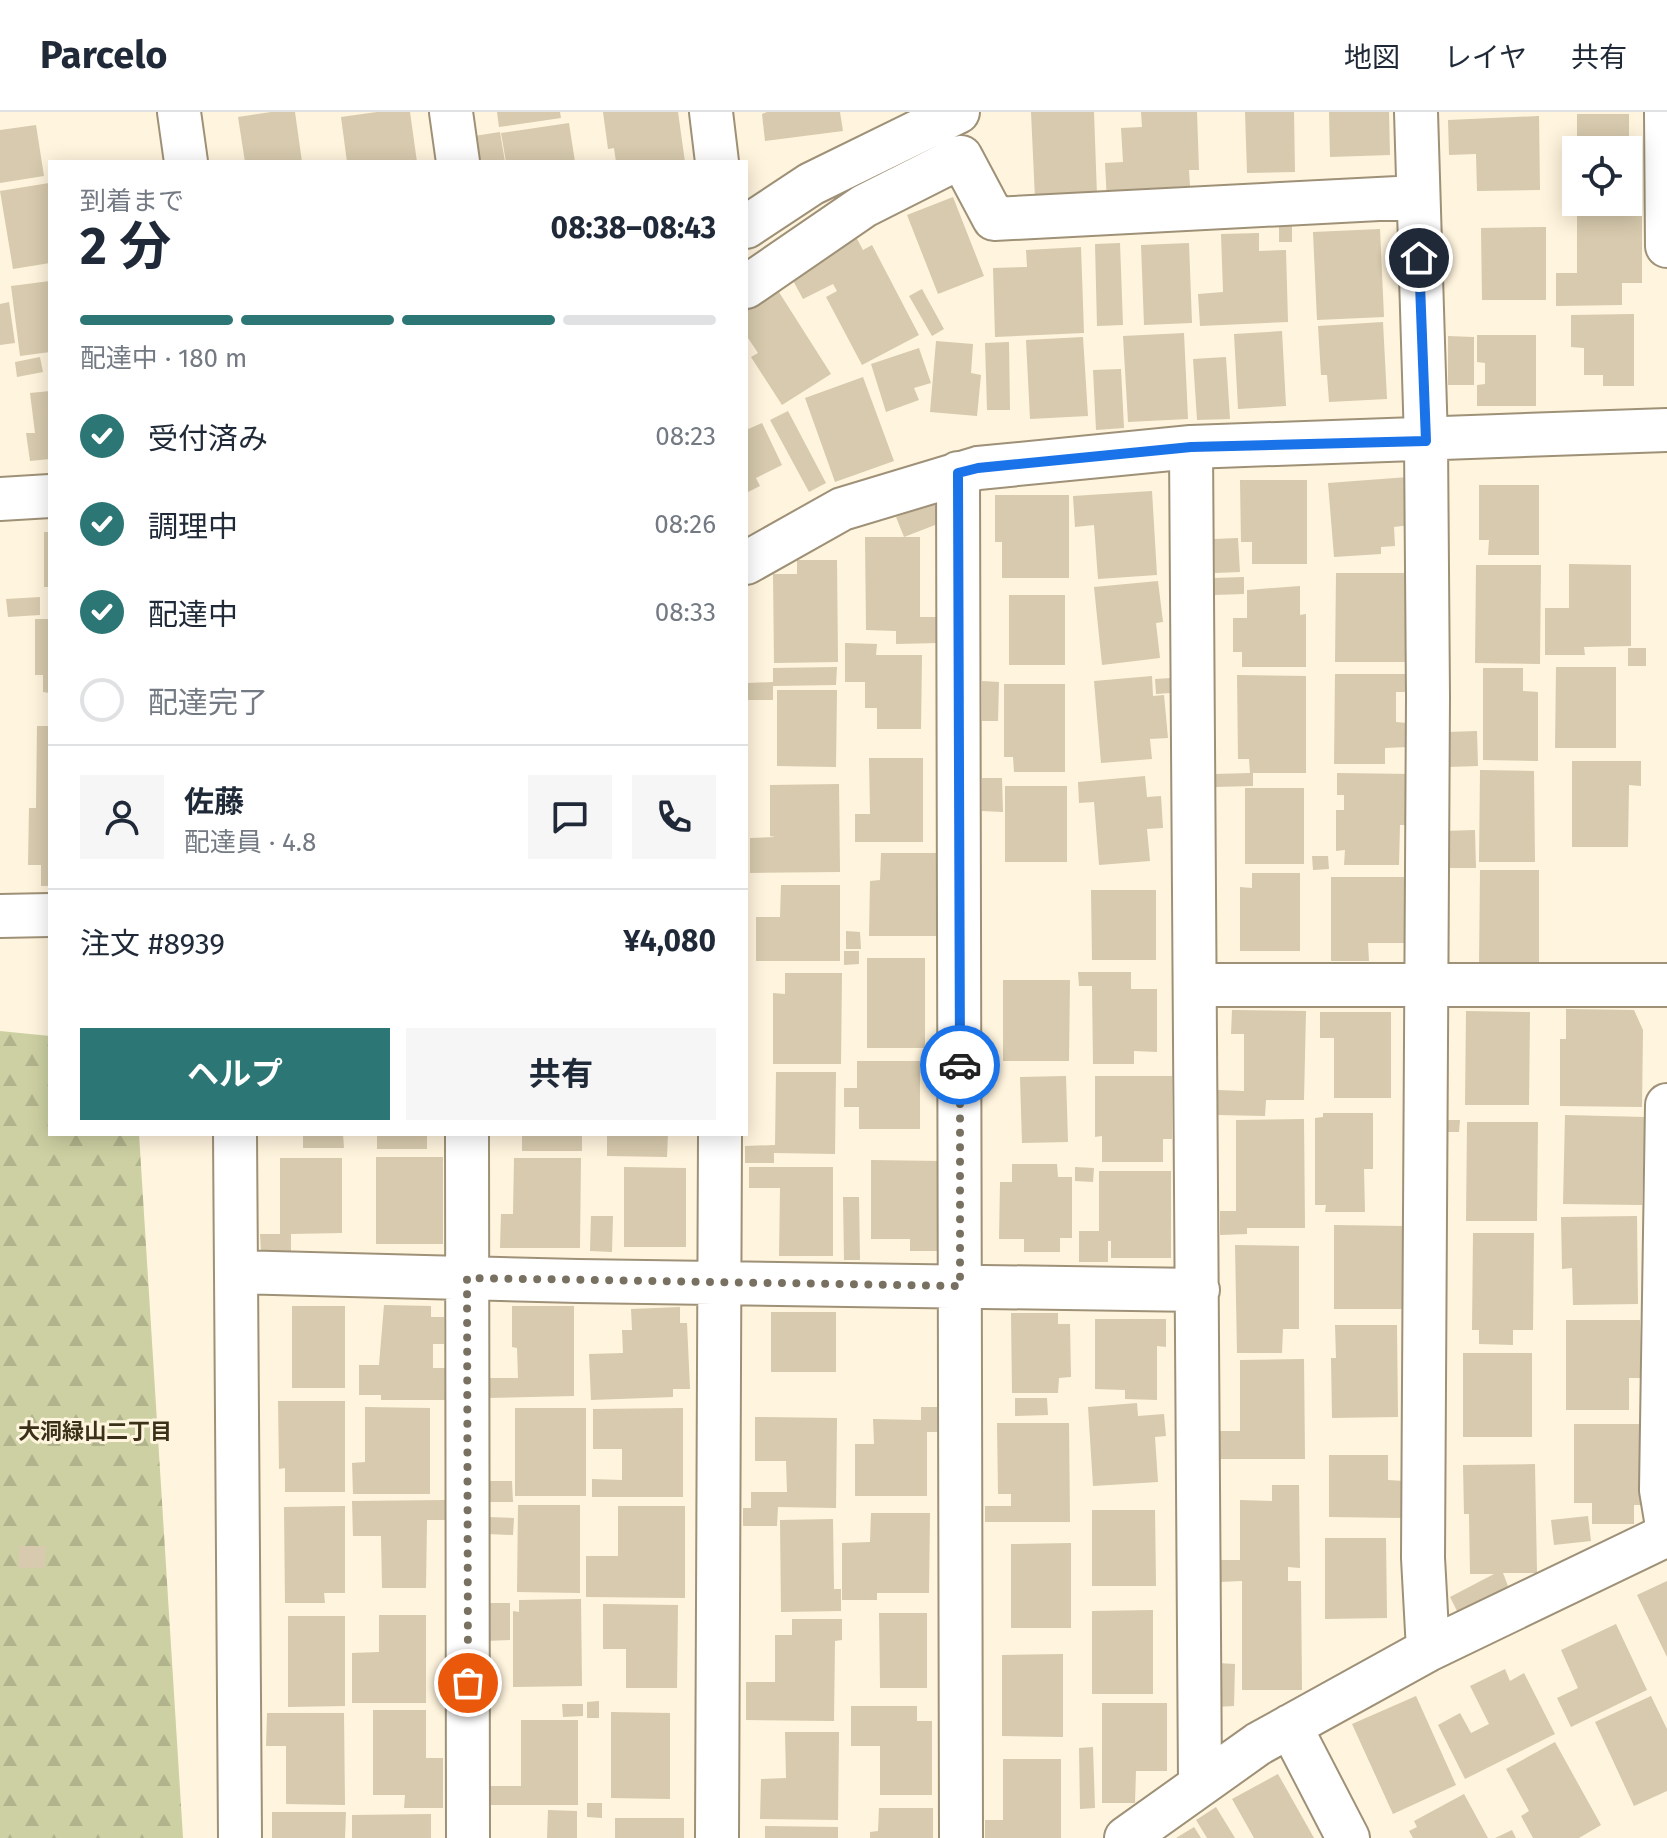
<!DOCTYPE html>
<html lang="ja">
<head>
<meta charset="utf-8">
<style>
  :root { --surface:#fff; --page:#f6f6f7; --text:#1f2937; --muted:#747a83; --line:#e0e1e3; --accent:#2c7675 }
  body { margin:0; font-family:"Fira Sans","Noto Sans JP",sans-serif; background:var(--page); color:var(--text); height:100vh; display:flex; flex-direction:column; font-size:30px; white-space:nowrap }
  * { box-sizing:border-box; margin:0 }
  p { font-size:26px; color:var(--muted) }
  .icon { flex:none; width:44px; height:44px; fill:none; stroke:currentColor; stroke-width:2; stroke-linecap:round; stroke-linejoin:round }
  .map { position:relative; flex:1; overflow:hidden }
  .side { position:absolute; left:48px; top:48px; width:700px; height:976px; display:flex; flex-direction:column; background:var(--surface); border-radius:0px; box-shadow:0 4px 20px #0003 }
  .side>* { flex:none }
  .controls { position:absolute; left:1562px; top:24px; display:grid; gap:16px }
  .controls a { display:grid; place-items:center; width:80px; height:80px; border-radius:0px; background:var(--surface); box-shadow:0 4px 20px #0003; font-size:40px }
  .pin { position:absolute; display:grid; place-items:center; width:68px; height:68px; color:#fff; margin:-34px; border:4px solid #fff; border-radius:50%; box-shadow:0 2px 8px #0007 }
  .courier { position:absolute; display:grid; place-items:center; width:80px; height:80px; margin:-40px; border:6px solid #1a73e8; border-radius:50%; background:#fff; color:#222; box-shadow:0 2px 10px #0007 }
  .head em { font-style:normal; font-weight:700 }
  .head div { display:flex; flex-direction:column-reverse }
  .head { display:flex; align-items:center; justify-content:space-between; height:136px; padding:0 32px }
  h1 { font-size:52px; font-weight:700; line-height:60px }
  .bar { display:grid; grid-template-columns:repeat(4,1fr); gap:12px 8px; align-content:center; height:96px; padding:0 32px }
  .bar i { height:10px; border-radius:6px; background:var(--line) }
  .bar .on { background:var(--accent) }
  .bar p { grid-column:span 4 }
  .line { display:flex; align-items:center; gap:20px; padding:0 32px; border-top:2px solid var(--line) }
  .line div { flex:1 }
  .round { display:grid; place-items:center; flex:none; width:84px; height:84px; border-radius:0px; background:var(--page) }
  ol { padding:0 32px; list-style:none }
  li { display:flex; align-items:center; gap:24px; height:88px }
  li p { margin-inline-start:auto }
  li .icon { padding:8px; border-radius:50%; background:var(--accent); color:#fff; stroke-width:4 }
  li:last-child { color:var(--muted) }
  li i { width:44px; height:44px; border:4px solid var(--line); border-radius:50% }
  .button { display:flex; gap:16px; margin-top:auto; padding:16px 32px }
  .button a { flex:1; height:92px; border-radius:0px; background:var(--accent); color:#fff; font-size:32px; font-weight:700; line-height:92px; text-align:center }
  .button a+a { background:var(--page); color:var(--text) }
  header { display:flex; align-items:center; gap:48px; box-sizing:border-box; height:112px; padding:0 40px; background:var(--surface); border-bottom:2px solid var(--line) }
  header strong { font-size:38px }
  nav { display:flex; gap:44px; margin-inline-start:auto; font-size:28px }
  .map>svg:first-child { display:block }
  .forest { fill:url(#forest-firs) }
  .building { fill:#d7caae }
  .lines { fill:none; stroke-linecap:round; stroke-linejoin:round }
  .minor-casing { stroke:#9e9177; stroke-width:46 }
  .minor { stroke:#fff; stroke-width:42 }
  .done { stroke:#787162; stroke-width:8; stroke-dasharray:0 14.4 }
  .route { stroke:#1a73e8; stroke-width:10 }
  .labels { text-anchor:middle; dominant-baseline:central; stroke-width:6; stroke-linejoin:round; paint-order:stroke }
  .neighbourhood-label { font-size:22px; font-weight:bold; fill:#3b3018; stroke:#fff4dd }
</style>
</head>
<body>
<header>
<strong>Parcelo</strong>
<nav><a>地図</a><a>レイヤ</a><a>共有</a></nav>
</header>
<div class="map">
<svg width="1667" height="1726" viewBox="0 0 1667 1726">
  <defs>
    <pattern id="forest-firs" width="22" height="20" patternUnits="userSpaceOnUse" patternTransform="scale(2)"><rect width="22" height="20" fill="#ccd0a2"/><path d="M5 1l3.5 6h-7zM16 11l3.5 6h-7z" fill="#b0b38b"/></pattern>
  </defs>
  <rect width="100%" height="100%" fill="#fff4dd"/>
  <path class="forest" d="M0,919L50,924V1022H139L183,1726H0Z"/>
  <path class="building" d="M271,0H295L302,50H245L238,5Z
    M377,0H410L417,50H347L341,5Z
    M497,0H560L561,6L499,15Z
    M603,0H678L685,50H616L614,36L608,37Z
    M767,0H840L843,19L765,29L762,2Z
    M1031,0H1094L1097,84L1035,87Z
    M1141,0H1197L1199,58H1189L1190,74L1145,77L1146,89L1107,90L1105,51L1123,50L1121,16L1142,15Z
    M1245,0H1294L1295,60L1247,61Z
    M1329,0H1389L1390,43L1330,45Z
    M1577,2H1629V38H1576V74H1564V30H1577Z
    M1539,4L1540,78L1477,79L1476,42L1449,43L1448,8Z
    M569,11L575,50H506L501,21Z
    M36,13L44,64L0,71V18Z
    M500,20L505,50H477L474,24Z
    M49,71L50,151L13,157L0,79Z
    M953,85L984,164L938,182L907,103Z
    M1577,104H1642V171H1622V193L1556,194V161H1577Z
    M1292,114V130H1279V115Z
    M1546,115V188H1482L1481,116Z
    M1380,117L1384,205L1317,208L1313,120Z
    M1259,121V139L1286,138L1288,210L1200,214L1198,182L1223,180L1221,122Z
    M856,125L863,138L872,133L919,223L862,253L826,185L837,179L833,172L803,187L791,165Z
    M1120,131L1123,213L1097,214L1095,132Z
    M1189,131L1192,211L1144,213L1141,133Z
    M1081,135L1084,221L995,225L993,156L1027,155L1026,138Z
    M50,169V240L20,244L11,174Z
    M777,177L831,262L782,293L751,245L758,241L746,223V197Z
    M922,177L944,217L932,224L909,184Z
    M9,190L15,231L0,233V192Z
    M1634,202V274H1603V263H1584V236L1571,235V203Z
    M1383,210L1387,287L1329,290L1327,263H1321L1318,214Z
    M1282,219L1286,294L1238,297L1234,222Z
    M1184,221L1188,307L1128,310L1123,224Z
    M1477,223H1536V294H1477V273L1485,272V251L1477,250Z
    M1448,224L1474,225V273H1448Z
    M1083,225L1088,304L1030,307L1026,228Z
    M936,229L973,232L971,261L981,263L977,304L930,300Z
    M1009,230L1010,298H987L985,231Z
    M919,236L931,271L914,276L919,288L886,300L871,252Z
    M40,245L43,260L17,265L15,250Z
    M1226,245L1230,307L1197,308L1193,247Z
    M1121,257L1124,316L1096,318L1093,258Z
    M863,265L894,349L835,370L805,286Z
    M50,279V347L30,349L26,321H35L30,281Z
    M788,299L826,371L809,380L770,308Z
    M762,311L782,353L756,366L760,374L746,381V318Z
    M1408,365L1411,413L1394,415L1395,434L1381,435V442L1334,445L1328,371Z
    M1240,368H1307V452H1252V430H1241Z
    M1479,373H1539V443H1488L1489,428H1479Z
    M1152,379L1157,463L1098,467L1094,413L1075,415L1073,384Z
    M995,383H1069V466H1002V430H995Z
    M933,391L948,408L904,425L896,405Z
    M44,420H50V475H44Z
    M865,425H920V505H938V531L896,532V519L866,518Z
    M1238,426L1240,460L1215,461L1214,427Z
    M797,448H837L838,550L774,551L773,462H797Z
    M1569,452L1631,453V534L1584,535L1585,543H1545V496H1569Z
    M1476,453H1541L1540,552L1475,551Z
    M1336,461H1407V550H1335Z
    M1244,465V482L1214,483L1213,466Z
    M1158,469L1163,510L1156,511L1160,546L1102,553L1094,475Z
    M1300,474V503L1306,502V555H1242V540H1233V506H1247V478Z
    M1009,483H1065V553H1009Z
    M40,485V503L8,505L6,487Z
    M35,507H50V581L43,580V563H35Z
    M845,531L877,532L876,543H922L921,617H877V596H865V570H845Z
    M1628,536H1646V554H1628Z
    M837,555L836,573L773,574V588H748V571L773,570V556Z
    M1556,555H1616V636H1555Z
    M1483,556H1523V579L1538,580V649L1483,648Z
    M1335,562H1411V580H1396V610L1408,611V635L1385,636V652H1334Z
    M1237,563L1306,564V661H1253V674L1215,675L1214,662L1250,661L1249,647H1238Z
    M1152,564L1153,584L1164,583L1168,626L1150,627L1152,647L1101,651L1094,569Z
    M1171,566V581L1156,582L1155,567Z
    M982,569L999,570L998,609H982Z
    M1004,572H1065V660H1014L1013,645H1004Z
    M777,578H837L836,655L777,654Z
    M37,614H50V774H41V753H28L29,696H36Z
    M1477,619L1478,654L1448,655L1447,620Z
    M869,646H923V730H855V702H870Z
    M1572,649H1641V674L1629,673L1628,735H1572Z
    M1480,658L1534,659L1535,750H1479Z
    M1337,661L1412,662V713H1400L1399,753H1344L1345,738L1336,739V698H1344V683H1337Z
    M1145,664L1147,685L1161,684L1163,716L1147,717L1150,749L1099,753L1094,690L1079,691L1078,670Z
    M982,666H1002L1003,700L982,699Z
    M839,672L840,760L750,761V726L775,725L770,724V673Z
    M1005,674H1067V750H1005Z
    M1245,676H1304V752H1245Z
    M1475,718L1476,756H1446L1444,719Z
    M881,741H938V824H869L870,769L880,768Z
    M1312,744H1328L1329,757L1313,758Z
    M1480,758H1539V853L1479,854Z
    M1252,761H1300V839H1240V775L1252,776Z
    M1331,765H1407V831H1368L1369,849H1331Z
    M781,773H840V849H756V805H780Z
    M1091,778H1156V848H1092Z
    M846,819L860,820L861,837H846Z
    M844,839H859V852L844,853Z
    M867,846H925V936H867Z
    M1078,860H1131V877H1157V940L1134,939V952H1093L1092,874H1079Z
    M785,861H842L841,952H773V881L785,882Z
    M1003,868H1070L1069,949H1003Z
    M1566,897L1634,898L1643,918L1642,995L1560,994V927H1566Z
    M1232,898L1306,899L1304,988H1266L1265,1004L1218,1003V978L1244,979V922H1231Z
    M1466,899L1530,900L1529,993H1465Z
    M1320,900H1391V986H1334V926H1320Z
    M857,949H920V1017H859V995H844V976H857Z
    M776,960H836L835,1042L774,1041V1051H745V1034L775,1033Z
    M1066,964L1068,1030L1022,1031L1020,965Z
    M1095,964H1172V1027H1163V1050H1102V1024L1095,1025Z
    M1323,1001H1373V1057H1364L1365,1100H1325L1326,1093H1315V1006L1323,1005Z
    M1565,1003L1645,1005L1642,1093L1563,1092Z
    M1304,1007L1305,1116H1247V1122L1220,1123V1099H1236V1008Z
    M1444,1008H1460L1459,1020H1444Z
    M1467,1010H1538L1537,1109H1466Z
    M303,1022H343L344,1036H303Z
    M377,1022H427V1037H377Z
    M522,1022H582V1039H522Z
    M607,1022H668L667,1045L607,1044Z
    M376,1045H443V1132H376Z
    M280,1046H342V1121L291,1122V1140L261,1141L260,1122H280Z
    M514,1046H581L580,1136H500L501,1102H513Z
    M871,1048L941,1049L940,1139H910V1127H871Z
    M1012,1052H1057L1058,1065H1072V1126H1060V1140H1024V1127H999L1000,1070H1012Z
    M624,1055L686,1056V1135H624Z
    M749,1055H833V1144H779L780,1076H749Z
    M1075,1055L1094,1056L1093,1070L1075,1069Z
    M1099,1059H1171V1146H1111V1129H1108V1150H1079V1119H1099Z
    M843,1085H859L860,1148H844Z
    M591,1104H613L612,1140L590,1139Z
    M1637,1104L1638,1192L1573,1193L1572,1156L1562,1157L1561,1105Z
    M1334,1113L1404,1114V1197H1334Z
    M1473,1121H1534L1533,1218H1513V1233L1479,1232V1218H1472Z
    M1235,1133L1299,1134V1217H1283L1282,1241H1237Z
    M384,1193L431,1194V1205H444V1232H433V1256H446V1288H381V1283H359V1253H379Z
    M292,1194H345V1276H292Z
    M512,1194H574V1284L487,1286V1266H518L517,1236L512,1235Z
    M680,1195V1211H687L690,1277H673V1285L591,1288L589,1242L623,1241L622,1218H632L631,1197Z
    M771,1200H836V1260H771Z
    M1011,1201H1058V1212H1070L1071,1265L1059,1266L1058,1281H1012Z
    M1095,1207H1166V1235L1157,1234V1288L1125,1287V1278L1095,1277Z
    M1566,1208H1640L1641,1266H1629V1298H1566Z
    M1335,1213H1397L1398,1305L1332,1306L1331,1246H1336Z
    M1463,1241H1532V1325H1463Z
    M1304,1247L1305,1347H1218L1219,1319H1240V1248Z
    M1015,1286H1047L1048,1303L1015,1304Z
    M278,1289H345V1380H285V1356L279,1357Z
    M1137,1291L1138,1304L1164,1302L1166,1324L1155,1325L1158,1370L1093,1374L1088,1295Z
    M365,1295L430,1296V1382H353L352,1351L365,1350Z
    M921,1295H942L941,1320H927V1384H855V1332H874L873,1307L921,1308Z
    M515,1296H586V1384H515Z
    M683,1296V1385H592V1367L622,1368V1337H593V1297Z
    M755,1305L837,1306L836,1396L778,1395L777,1414H743V1396H751V1380H787L786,1349H755Z
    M997,1311H1069L1070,1410H985V1394H1011V1382H998Z
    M1574,1312H1643V1393H1634V1412H1592V1391H1574Z
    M1329,1343H1388V1368L1404,1369L1403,1406L1329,1405Z
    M1535,1352L1537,1461H1503L1508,1474L1458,1501L1450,1485L1494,1462H1470L1469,1402H1464L1463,1353Z
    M489,1369H512L513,1390H489Z
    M1272,1373H1299L1300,1456L1288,1455V1469H1301L1302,1578H1242V1469L1219,1470V1448H1240V1388L1272,1389Z
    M446,1388V1408H427L426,1476H382L381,1424H353L352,1389Z
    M518,1393H580V1481L517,1480Z
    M345,1394V1481H324L325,1491H285L284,1395Z
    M618,1394H685V1486L586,1485V1444H618Z
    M1092,1398H1155L1156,1474H1092Z
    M871,1401H930L929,1481H877V1488H842V1431L870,1430Z
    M1588,1404L1591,1429L1554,1433L1551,1408Z
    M487,1405L514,1406L513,1423L487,1422Z
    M833,1407L834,1477H841V1499L781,1500L780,1408Z
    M1325,1426H1386L1387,1506L1325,1507Z
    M1071,1431V1516H1011V1432Z
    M19,1434H46L45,1456H18Z
    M1667,1469V1545L1637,1483Z
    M581,1487L582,1574L513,1575V1499L519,1500V1488Z
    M486,1491H510V1528L485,1529Z
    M603,1492L678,1493L677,1576H626V1537H603Z
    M1153,1498V1582H1092V1499Z
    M879,1501H927V1576H880Z
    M379,1503H426V1591H352V1541L379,1540Z
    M288,1504H345V1594L288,1595Z
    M792,1507H842V1528L835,1529L834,1609L746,1608V1570H775V1523H792Z
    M1616,1512L1647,1578L1571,1615L1557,1586L1578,1576L1561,1538Z
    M1063,1542V1625L1002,1624V1543Z
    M1217,1551L1235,1552L1234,1594L1215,1595Z
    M1505,1557L1510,1569L1524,1561L1555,1622L1465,1667L1438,1613L1460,1601L1471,1621L1489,1612L1470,1574Z
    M1416,1584L1456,1673L1393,1702L1352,1612Z
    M1651,1584L1667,1617V1679L1634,1694L1595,1610Z
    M599,1589V1606H587V1590Z
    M1102,1591H1167V1659H1136L1135,1691H1102Z
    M562,1592H583V1604L563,1605Z
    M851,1594H917V1609H932V1683H880V1634H851Z
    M373,1598H426V1646H443V1696H404L405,1683H373Z
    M611,1600L670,1601V1687L611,1686Z
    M267,1601H344L345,1693L286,1692V1634H266Z
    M521,1608H578V1693H489V1674H521Z
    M785,1620H839L838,1708L760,1707L761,1667L786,1666Z
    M1555,1630L1601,1713L1579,1726H1533L1521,1704L1529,1699L1506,1657Z
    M1093,1635L1095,1696L1080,1697L1079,1636Z
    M1003,1647H1061V1726H985V1708H1003Z
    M1278,1662L1314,1726H1254L1232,1687Z
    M1464,1682L1488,1726H1413L1409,1719L1417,1715L1414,1709Z
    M587,1691H602V1706L587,1705Z
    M1216,1695L1235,1726H1207L1196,1708Z
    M879,1696H933V1726H870V1720L878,1719Z
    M548,1698L577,1699V1726H547Z
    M272,1700H346L345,1726H272Z
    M431,1702V1726H352V1703Z
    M615,1706H684V1726H615Z
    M765,1714L838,1715V1726H765Z
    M1194,1715L1201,1726H1176Z
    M1512,1718L1516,1726H1495Z"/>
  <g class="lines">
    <g class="minor-casing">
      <path id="minor" d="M179,0L186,50
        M451,0L458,50
        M711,0L717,50
        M1416,0L1426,329L1428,585L1423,1446L1428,1538
        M1666,0L1667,134
        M746,115L811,72L958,0
        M746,175L864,94L961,45L994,107L1417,85
        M1191,335L1200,1671
        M958,361L961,1726
        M0,387L50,384
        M746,451L842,397L978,356L1191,335L1667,318
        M0,804L50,803
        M1196,873H1667
        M1667,993L1661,1378L1667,1414
        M235,1022L240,1726
        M467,1022L468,1726
        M238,1160L578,1169L1198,1178
        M1290,1614L1348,1726
        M717,1726L720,1022
        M1126,1726L1258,1632L1428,1538L1667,1423"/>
    </g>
    <use href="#minor" class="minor"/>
  </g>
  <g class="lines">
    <path class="done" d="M468,1571L467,1166L960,1174V953"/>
    <path class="route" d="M960,953L958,361L978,356L1191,335L1426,329L1419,146"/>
  </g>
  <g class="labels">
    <g class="neighbourhood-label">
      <text x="95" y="1319">大洞緑山二丁目</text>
    </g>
  </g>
</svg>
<div class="controls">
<a><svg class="icon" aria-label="locate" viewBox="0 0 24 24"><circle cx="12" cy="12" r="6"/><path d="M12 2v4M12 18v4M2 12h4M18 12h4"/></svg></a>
</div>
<div class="pin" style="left:468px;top:1571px;background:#ea580c"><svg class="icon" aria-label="bag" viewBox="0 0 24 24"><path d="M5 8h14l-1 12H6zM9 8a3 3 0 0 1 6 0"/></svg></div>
<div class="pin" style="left:1419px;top:146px;background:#1f2937"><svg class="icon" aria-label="home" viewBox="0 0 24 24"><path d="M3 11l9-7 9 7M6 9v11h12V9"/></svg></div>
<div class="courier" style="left:960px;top:953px"><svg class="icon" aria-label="car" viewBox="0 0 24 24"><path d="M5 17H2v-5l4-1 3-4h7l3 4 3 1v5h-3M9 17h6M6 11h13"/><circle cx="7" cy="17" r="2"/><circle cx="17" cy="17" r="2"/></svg></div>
<section class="side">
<div class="head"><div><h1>2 分</h1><p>到着まで</p></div><em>08:38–08:43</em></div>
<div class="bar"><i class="on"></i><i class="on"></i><i class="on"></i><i></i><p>配達中 · 180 m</p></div>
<ol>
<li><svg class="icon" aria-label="check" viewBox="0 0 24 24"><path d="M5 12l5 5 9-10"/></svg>受付済み<p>08:23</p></li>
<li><svg class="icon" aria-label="check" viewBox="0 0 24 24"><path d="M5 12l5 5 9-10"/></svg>調理中<p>08:26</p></li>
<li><svg class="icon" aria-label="check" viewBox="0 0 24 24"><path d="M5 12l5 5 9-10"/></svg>配達中<p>08:33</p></li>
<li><i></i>配達完了</li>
</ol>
<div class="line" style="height:144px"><a class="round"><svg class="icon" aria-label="person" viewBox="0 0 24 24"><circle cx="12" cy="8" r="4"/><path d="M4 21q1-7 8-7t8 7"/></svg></a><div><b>佐藤</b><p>配達員 · 4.8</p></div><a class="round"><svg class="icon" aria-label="chat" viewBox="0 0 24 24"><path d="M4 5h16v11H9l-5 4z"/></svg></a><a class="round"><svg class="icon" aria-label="phone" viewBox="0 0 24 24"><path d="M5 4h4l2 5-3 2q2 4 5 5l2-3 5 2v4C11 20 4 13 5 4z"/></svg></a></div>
<div class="line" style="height:104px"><div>注文 #8939</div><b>¥4,080</b></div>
<div class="button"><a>ヘルプ</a><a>共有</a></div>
</section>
</div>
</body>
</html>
